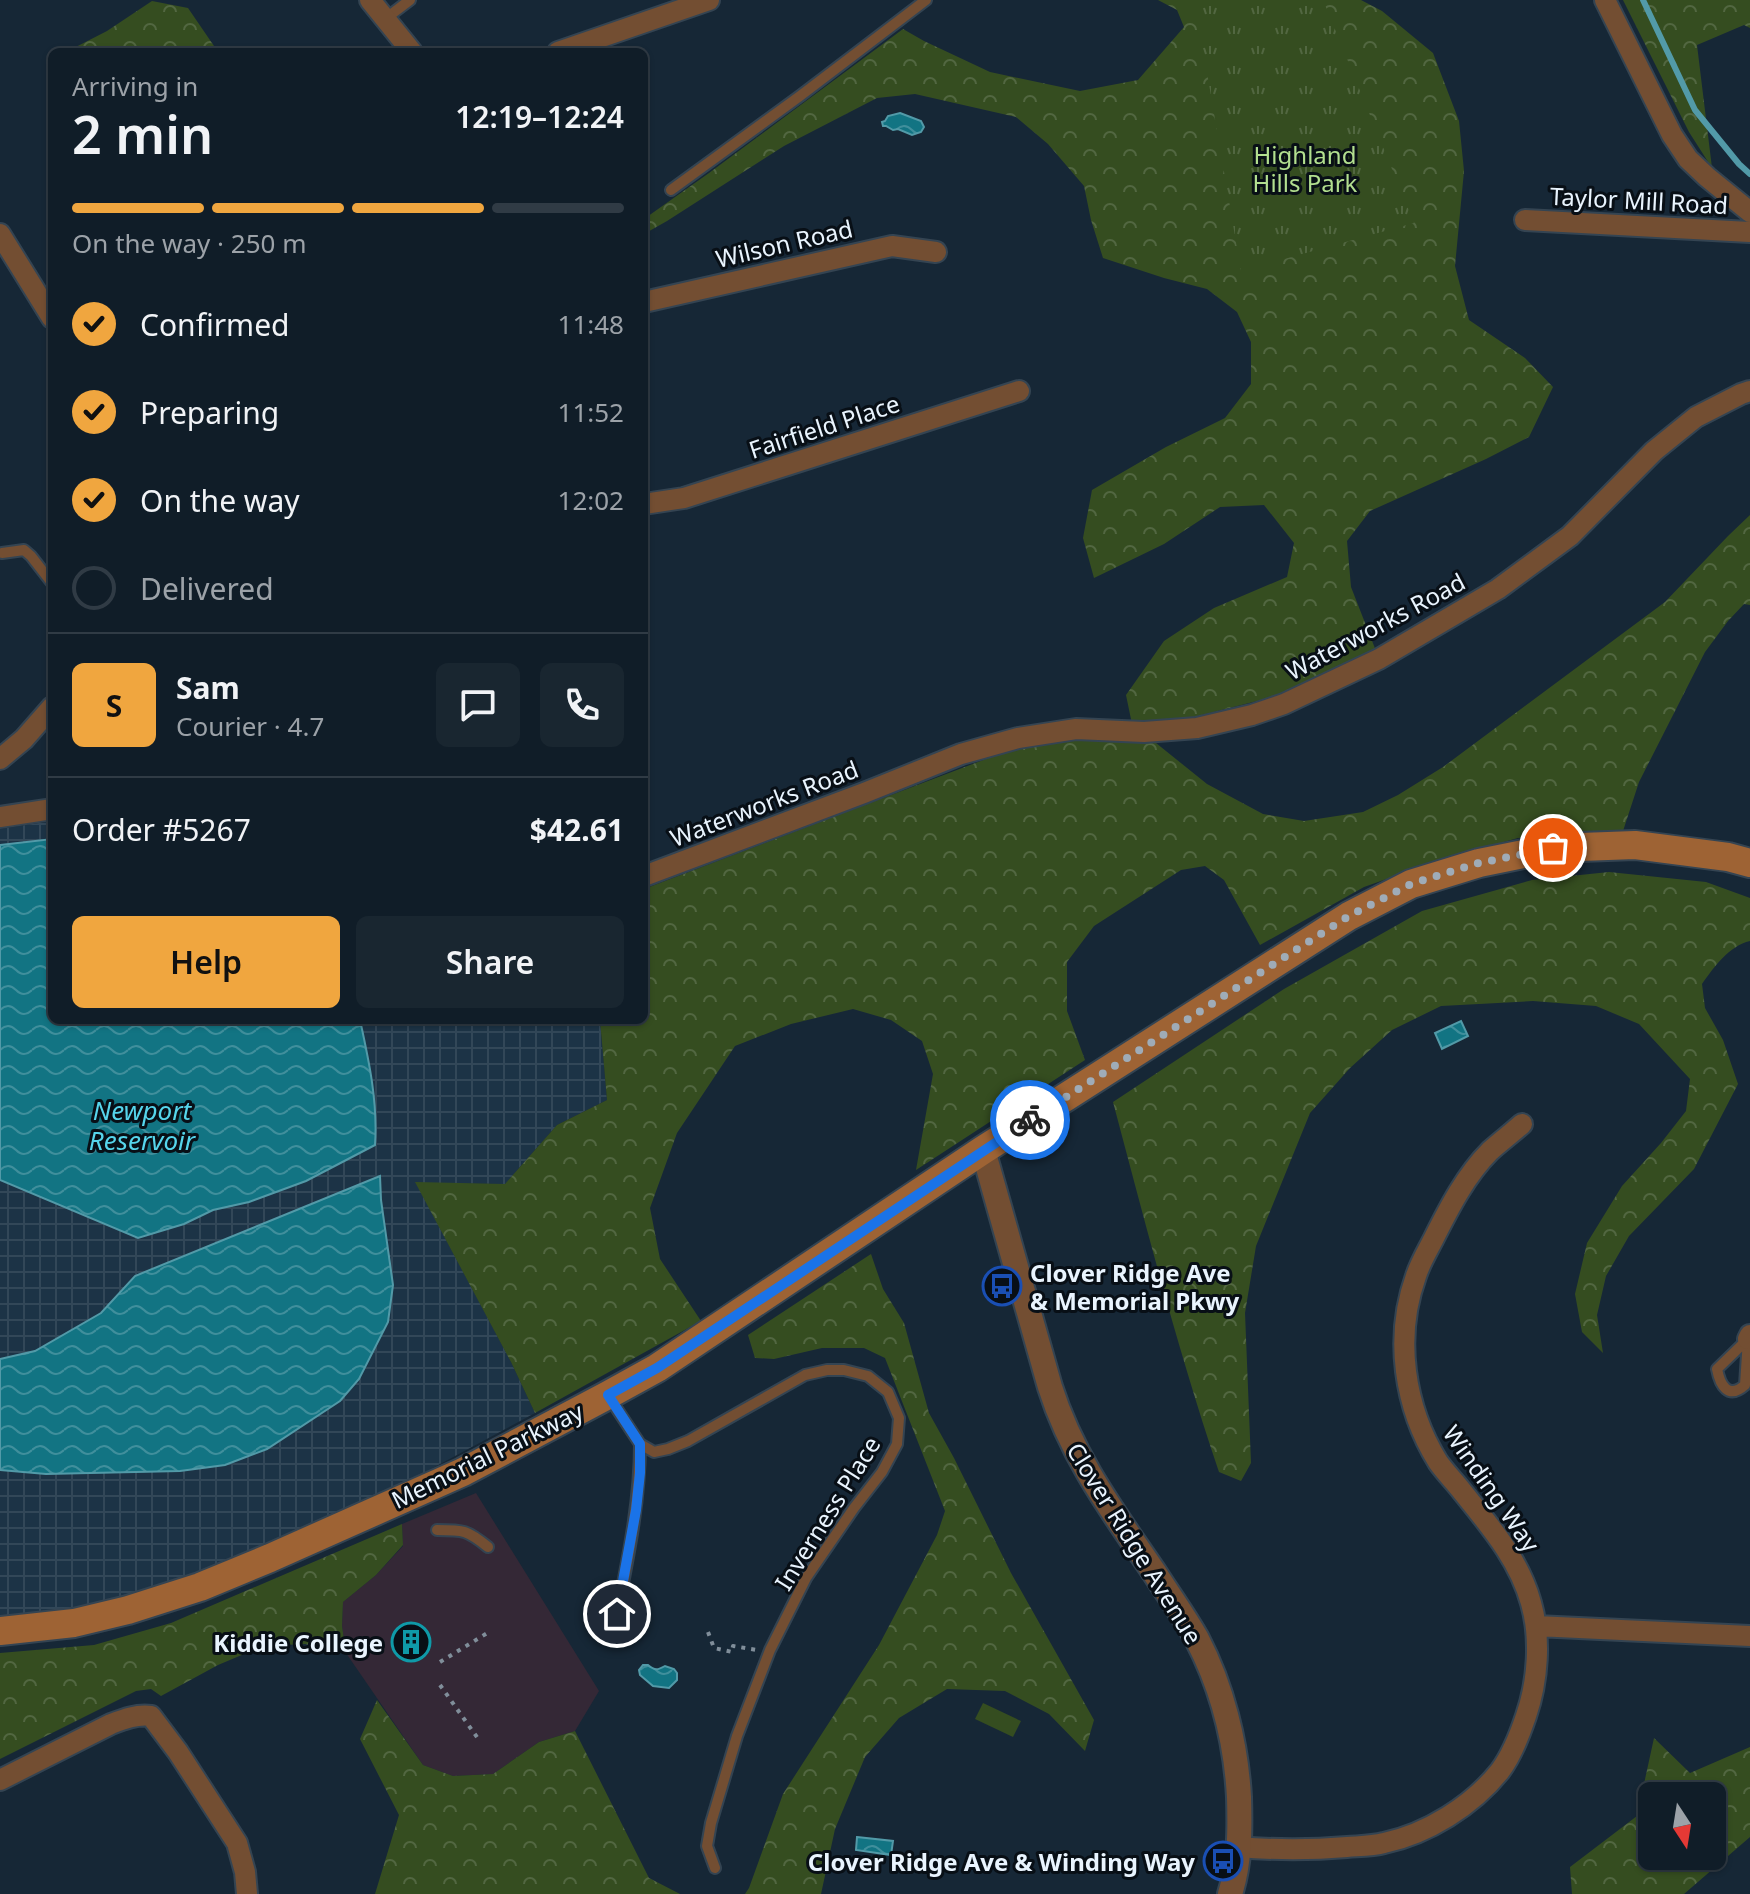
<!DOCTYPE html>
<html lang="en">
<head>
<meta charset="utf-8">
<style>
  :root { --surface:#101d28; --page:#192630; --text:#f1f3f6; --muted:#9ca2a8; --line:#303b45; --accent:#f0a63f }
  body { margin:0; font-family:"Noto Sans",sans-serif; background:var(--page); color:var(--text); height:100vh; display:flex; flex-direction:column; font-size:30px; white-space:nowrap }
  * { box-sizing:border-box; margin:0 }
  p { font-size:26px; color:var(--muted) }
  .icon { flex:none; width:44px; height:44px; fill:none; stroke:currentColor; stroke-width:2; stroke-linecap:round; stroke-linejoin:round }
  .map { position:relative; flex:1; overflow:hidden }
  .sheet { position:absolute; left:48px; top:48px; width:600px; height:976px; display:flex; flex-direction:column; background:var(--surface); border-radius:12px; box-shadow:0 2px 6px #0004,0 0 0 2px var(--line) }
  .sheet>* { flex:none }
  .needle { width:52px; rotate:168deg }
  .controls { position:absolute; left:1638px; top:1782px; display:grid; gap:16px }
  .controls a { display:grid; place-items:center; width:88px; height:88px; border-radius:12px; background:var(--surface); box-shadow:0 2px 6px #0004,0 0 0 2px var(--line); font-size:40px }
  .pin { position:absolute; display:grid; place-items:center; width:68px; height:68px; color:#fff; margin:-34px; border:4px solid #fff; border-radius:50%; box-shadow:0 2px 8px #0007 }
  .courier { position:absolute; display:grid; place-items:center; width:80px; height:80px; margin:-40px; border:6px solid #1a73e8; border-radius:50%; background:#fff; color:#222; box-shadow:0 2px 10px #0007 }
  .head em { font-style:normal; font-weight:600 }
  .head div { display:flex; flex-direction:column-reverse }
  .head { display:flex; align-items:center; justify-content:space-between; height:136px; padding:0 24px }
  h1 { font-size:52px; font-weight:600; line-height:60px }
  .bar { display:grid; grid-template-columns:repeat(4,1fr); gap:12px 8px; align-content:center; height:96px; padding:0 24px }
  .bar i { height:10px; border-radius:6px; background:var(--line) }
  .bar .active { background:var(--accent) }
  .bar p { grid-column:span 4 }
  .line { display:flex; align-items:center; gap:20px; padding:0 24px; border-top:2px solid var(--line) }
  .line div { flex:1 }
  .round { display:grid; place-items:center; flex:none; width:84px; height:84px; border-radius:12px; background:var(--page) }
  ol { padding:0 24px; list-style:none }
  li { display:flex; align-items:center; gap:24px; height:88px }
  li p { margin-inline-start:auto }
  li .icon { padding:8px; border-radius:50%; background:var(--accent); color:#111; stroke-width:4 }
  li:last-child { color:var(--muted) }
  li i { width:44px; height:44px; border:4px solid var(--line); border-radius:50% }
  .action { display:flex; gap:16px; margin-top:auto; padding:16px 24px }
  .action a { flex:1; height:92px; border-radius:12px; background:var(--accent); color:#111; font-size:32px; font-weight:600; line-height:92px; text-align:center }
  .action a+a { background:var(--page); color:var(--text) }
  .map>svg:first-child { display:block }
  .commercial { fill:#342836 }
  .industrial { fill:url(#industrial-grid) }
  .forest { fill:url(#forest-crowns); fill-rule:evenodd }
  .park { fill:url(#park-tufts) }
  .pitch { fill:#354d20 }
  .water { fill:url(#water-waves); stroke:#529aa8; stroke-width:2 }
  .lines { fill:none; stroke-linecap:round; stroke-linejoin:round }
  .stream { stroke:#529aa8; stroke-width:6 }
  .service-casing { stroke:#344452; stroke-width:14 }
  .minor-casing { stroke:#344452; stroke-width:24 }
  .tertiary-casing { stroke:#344452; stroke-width:28 }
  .secondary-casing { stroke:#344452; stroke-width:32 }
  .path { stroke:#808e9a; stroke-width:4; stroke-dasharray:4 6; stroke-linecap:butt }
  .service { stroke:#734e32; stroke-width:10 }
  .minor { stroke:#734e32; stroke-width:20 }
  .tertiary { stroke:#734e32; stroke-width:24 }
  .secondary { stroke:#9e6334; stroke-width:28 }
  .done { stroke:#9facb8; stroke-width:8; stroke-dasharray:0 14.4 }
  .route { stroke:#1a73e8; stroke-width:10 }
  .labels { text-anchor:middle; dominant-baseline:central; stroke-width:6; stroke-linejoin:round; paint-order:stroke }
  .park-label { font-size:24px; fill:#b2df8f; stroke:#080f16 }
  .street-label { font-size:24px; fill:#e9f4fe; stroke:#080f16 }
  .poi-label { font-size:24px; font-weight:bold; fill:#e9f4fe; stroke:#080f16; text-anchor:end }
  .water-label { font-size:26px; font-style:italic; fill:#56d5ec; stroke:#080f16 }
</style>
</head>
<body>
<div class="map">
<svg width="1750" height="1894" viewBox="0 0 1750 1894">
  <defs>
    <pattern id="industrial-grid" width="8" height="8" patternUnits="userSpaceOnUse" patternTransform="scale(2)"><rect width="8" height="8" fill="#1c3346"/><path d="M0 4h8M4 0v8" fill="none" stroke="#324758"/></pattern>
    <pattern id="forest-crowns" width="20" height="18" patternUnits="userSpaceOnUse" patternTransform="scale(2)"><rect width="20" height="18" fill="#354d20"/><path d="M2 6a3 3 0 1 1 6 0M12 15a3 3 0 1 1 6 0" fill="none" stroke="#526741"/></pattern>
    <pattern id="park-tufts" width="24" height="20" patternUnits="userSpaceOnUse" patternTransform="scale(2)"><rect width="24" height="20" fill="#354d20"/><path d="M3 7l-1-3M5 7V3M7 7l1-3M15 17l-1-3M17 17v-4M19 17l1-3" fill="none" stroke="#526741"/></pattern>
    <pattern id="water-waves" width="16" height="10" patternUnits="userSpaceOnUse" patternTransform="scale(2)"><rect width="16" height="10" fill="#127483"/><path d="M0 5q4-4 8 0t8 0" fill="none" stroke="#408f9c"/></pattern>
  </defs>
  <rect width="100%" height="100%" fill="#162736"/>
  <path class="commercial" d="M476,1493L599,1691L575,1731L539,1742L493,1774L453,1776L423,1765L346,1653L342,1626L343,1602L376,1575L403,1546L402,1524Z"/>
  <path class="industrial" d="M52,821V1020H600L607,1100L557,1125L505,1184L416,1183L511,1362L535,1413L414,1478L254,1552L141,1594L28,1616H0V829Z"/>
  <path class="forest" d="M1158,0H1361L1382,11L1433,53L1459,121L1464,171L1455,266L1469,320L1525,358L1553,387L1529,437L1486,459L1370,511L1347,541L1351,587L1376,651L1323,676L1269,698L1182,720L1132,724L1126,695L1164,641L1214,608L1287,577L1294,543L1264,505L1220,507L1164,544L1094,578L1083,538L1092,490L1166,447L1225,418L1251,384V342L1237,312L1207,289L1164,278L1103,258L1091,220L1084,186L1048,144L1016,117L915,94L877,98L784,146L667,221L644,234V219L709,173L903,29L924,41L990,72L1080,91L1138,80L1184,27L1177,10Z
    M1623,0H1750V28L1744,25L1697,45L1712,168L1689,132Z
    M152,1L188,8L214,46L225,52H66L107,31Z
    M1750,515V605L1744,604L1728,621L1705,652L1639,782L1623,831L1518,838L1443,859L1364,887L1260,945L1224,880L1205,866L1181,870L1094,926L1067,962V1011L1085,1060L916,1170L933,1074L922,1041L891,1020L853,1009L791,1024L735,1046L677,1133L650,1208L660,1259L701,1321L535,1413L511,1362L415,1182L505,1184L557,1125L607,1100L600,1020H644V889L1020,746L1095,739L1156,743L1207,784L1263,814L1304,821L1363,812L1398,795L1443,767L1665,602L1728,536Z
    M1609,872L1706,882L1750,898V941C1729,946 1714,967 1702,984L1705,1008L1723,1040L1738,1084L1694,1169L1629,1236L1606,1276L1597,1315L1603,1353L1582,1332L1575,1294L1587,1243L1622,1186L1661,1143L1686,1111L1690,1079L1639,1024L1596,1006L1533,1001L1441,1006L1392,1030L1350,1068L1310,1113L1256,1246L1245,1313L1251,1463L1241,1481L1219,1472C1178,1351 1146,1226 1113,1102L1284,989L1422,911L1532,880Z
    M871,1254L883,1289L904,1323L929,1413L954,1458L1011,1573L1094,1720L1085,1751L1049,1714L1005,1691L947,1689L899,1718L865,1757L835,1829L821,1894H745L749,1888L783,1794L879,1645L937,1535L945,1511L885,1358L864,1348H822L774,1359L755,1358L748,1335Z
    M402,1524L403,1545L376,1575L343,1602L342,1626L346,1653L305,1644L263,1646L218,1665L161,1696L151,1689L136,1691L0,1759V1653L94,1645L171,1623Z
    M377,1700L423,1765L453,1776L493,1774L539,1742L575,1731L649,1878L680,1894H375L399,1815L360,1739Z
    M1654,1738L1690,1773L1750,1747V1837L1684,1894H1572L1570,1867L1637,1816ZM1652,1796H1712V1856H1652Z"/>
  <path class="park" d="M1189,0H1323L1414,223L1241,271L1196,8Z"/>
  <path class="pitch" d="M983,1703L1021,1721L1013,1737L975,1719Z"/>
  <path class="water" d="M900,113L921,121L924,127L921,132L912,135L898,129L893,130L886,126H883L882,122L885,121L888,116Z
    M52,839V1020H360C369,1061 378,1103 375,1145L306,1181L249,1202L213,1210L184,1224L138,1238L0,1180V845Z
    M1461,1021L1468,1036L1442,1049L1435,1033Z
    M380,1176L381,1200L393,1285L388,1322L359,1379L340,1401L267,1449L225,1465L180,1471L46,1474L0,1470V1359L35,1351L101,1313L135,1276Z
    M643,1665H648C655,1671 658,1670 665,1666L674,1669L677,1673V1680L669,1688L653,1686L640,1675L639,1670Z
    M857,1837L893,1841L891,1855L856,1850Z"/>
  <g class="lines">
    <path class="stream" d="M1643,0L1695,110L1739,164L1750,174"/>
    <g class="service-casing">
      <path id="service" d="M385,19L410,0
        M671,190L800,96L926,0
        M2,553L24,550L31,556L52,583
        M1748,1339L1745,1385C1728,1400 1720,1385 1717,1369Z
        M609,1397L640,1444L654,1452L668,1449L688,1441L805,1375L827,1370H844L868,1376L888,1392L899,1418L897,1444L882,1472L854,1508L806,1578L770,1650L737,1736L711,1823L707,1846L715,1868
        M437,1530C464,1530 467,1530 488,1547
        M617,1614C628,1558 640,1502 640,1444"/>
    </g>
    <g class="minor-casing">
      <path id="minor" d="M370,0L412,52
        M1605,0L1672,135L1688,159L1707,177L1750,212
        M558,52L709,0
        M1525,220L1750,232
        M0,234L52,318
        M644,302L892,246L936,252
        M644,504L684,498L1019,391
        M0,759L24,739L52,707
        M0,817L52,809
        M644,876L864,793L961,754L1018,738L1076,729L1144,732L1197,728L1252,715L1284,704L1379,659L1498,589L1570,536L1654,451L1696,417L1741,394L1750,391
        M1748,1339L1750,1335
        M1536,1626L1750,1636
        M0,1780L111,1724C124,1719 137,1714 151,1716L178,1752L237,1843L245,1872L247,1894
        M1238,1847C1275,1850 1311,1850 1347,1847C1359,1846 1372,1846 1384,1843C1427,1834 1472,1806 1500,1771C1512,1755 1520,1734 1526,1716C1538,1681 1541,1638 1531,1603C1519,1559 1489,1525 1461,1490C1454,1481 1445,1472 1438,1462C1404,1407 1394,1337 1416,1276C1420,1263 1428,1250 1434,1238C1449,1208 1466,1175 1490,1151C1500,1142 1512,1133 1522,1124"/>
    </g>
    <g class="tertiary-casing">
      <path id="tertiary" d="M983,1150L1050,1387C1072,1457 1113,1512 1154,1572C1168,1594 1184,1616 1197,1639C1222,1687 1236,1743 1239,1797C1240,1829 1240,1863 1230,1894"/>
    </g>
    <g class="secondary-casing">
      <path id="secondary" d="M0,1631L74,1623L128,1610L200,1587L270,1558L463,1472L608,1395L657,1368L983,1150L1349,916L1411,884L1479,863L1553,848L1635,845L1728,857L1750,863"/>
    </g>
    <path class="path" d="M708,1632L714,1648L732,1652L733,1646L757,1650
      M440,1662L489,1632
      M440,1685L479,1740"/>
    <use href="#service" class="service"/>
    <use href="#minor" class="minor"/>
    <use href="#tertiary" class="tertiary"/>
    <use href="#secondary" class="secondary"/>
  </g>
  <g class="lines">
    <path class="done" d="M1030,1120L1349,916L1411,884L1479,863L1553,848"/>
    <path class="route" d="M617,1614L636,1510L640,1473V1444L608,1395L657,1368L1030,1120"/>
  </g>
  <defs>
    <g id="bus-ring" transform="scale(2)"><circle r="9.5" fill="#080f16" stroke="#1a4fb4" stroke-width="1.5"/><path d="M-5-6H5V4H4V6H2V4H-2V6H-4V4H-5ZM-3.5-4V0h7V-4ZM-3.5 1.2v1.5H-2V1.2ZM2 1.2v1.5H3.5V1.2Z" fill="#1a4fb4"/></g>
    <g id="building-ring" transform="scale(2)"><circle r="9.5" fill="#080f16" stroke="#0f9aa8" stroke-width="1.5"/><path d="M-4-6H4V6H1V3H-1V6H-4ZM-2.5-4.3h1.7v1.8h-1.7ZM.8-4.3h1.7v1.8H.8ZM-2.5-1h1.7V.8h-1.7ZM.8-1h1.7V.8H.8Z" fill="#0f9aa8"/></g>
  </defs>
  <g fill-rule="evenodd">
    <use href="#bus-ring" x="1002" y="1286"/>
    <use href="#building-ring" x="411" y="1642"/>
    <use href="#bus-ring" x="1223" y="1861"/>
  </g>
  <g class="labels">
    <g class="park-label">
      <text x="1305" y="154">Highland<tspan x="1305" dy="28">Hills Park</tspan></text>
    </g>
    <g class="street-label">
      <text transform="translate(1639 200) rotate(3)">Taylor Mill Road</text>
      <text transform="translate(784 243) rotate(-13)">Wilson Road</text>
      <text transform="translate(824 426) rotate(-18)">Fairfield Place</text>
      <text transform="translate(1375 626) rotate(-28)">Waterworks Road</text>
      <text transform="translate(764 803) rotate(-21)">Waterworks Road</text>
      <text transform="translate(487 1455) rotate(-26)">Memorial Parkway</text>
      <text transform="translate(1492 1488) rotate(55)">Winding Way</text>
      <text transform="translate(827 1513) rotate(-58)">Inverness Place</text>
      <text transform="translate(1135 1543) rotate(58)">Clover Ridge Avenue</text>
    </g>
    <g class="poi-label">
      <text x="1030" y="1272" text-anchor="start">Clover Ridge Ave<tspan x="1030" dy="28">&amp; Memorial Pkwy</tspan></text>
      <text x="383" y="1642">Kiddie College</text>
      <text x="1195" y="1861">Clover Ridge Ave &amp; Winding Way</text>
    </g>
    <g class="water-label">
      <text x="142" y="1110">Newport<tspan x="142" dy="30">Reservoir</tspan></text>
    </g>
  </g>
</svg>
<div class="controls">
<a><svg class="needle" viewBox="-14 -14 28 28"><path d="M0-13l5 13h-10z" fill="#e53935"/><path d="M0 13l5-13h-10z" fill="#9ca2a8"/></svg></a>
</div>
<div class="pin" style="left:1553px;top:848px;background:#ea580c"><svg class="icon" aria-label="bag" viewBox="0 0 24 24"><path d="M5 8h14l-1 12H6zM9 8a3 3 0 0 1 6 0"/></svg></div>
<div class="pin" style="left:617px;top:1614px;background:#1f2937"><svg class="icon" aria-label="home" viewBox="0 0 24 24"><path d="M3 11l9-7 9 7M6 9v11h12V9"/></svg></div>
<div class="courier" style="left:1030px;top:1120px"><svg class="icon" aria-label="bike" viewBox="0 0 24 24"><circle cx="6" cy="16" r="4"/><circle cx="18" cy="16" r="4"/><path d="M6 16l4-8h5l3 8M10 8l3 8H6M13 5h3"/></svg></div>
<section class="sheet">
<div class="head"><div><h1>2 min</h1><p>Arriving in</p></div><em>12:19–12:24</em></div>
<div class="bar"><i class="active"></i><i class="active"></i><i class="active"></i><i></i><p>On the way · 250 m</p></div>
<ol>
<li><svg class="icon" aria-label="check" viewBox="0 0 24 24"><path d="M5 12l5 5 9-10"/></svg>Confirmed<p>11:48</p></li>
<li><svg class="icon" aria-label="check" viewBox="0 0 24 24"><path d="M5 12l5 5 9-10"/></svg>Preparing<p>11:52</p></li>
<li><svg class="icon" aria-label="check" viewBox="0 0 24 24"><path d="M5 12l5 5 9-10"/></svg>On the way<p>12:02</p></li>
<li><i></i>Delivered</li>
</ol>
<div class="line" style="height:144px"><b class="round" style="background:var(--accent);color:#111">S</b><div><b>Sam</b><p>Courier · 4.7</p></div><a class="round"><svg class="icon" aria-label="chat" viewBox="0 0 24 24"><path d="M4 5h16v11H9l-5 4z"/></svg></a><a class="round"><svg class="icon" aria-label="phone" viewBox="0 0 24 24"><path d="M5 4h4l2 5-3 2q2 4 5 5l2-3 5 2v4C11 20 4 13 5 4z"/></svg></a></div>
<div class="line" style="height:104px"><div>Order #5267</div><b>$42.61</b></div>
<div class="action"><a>Help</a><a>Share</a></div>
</section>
</div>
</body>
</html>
